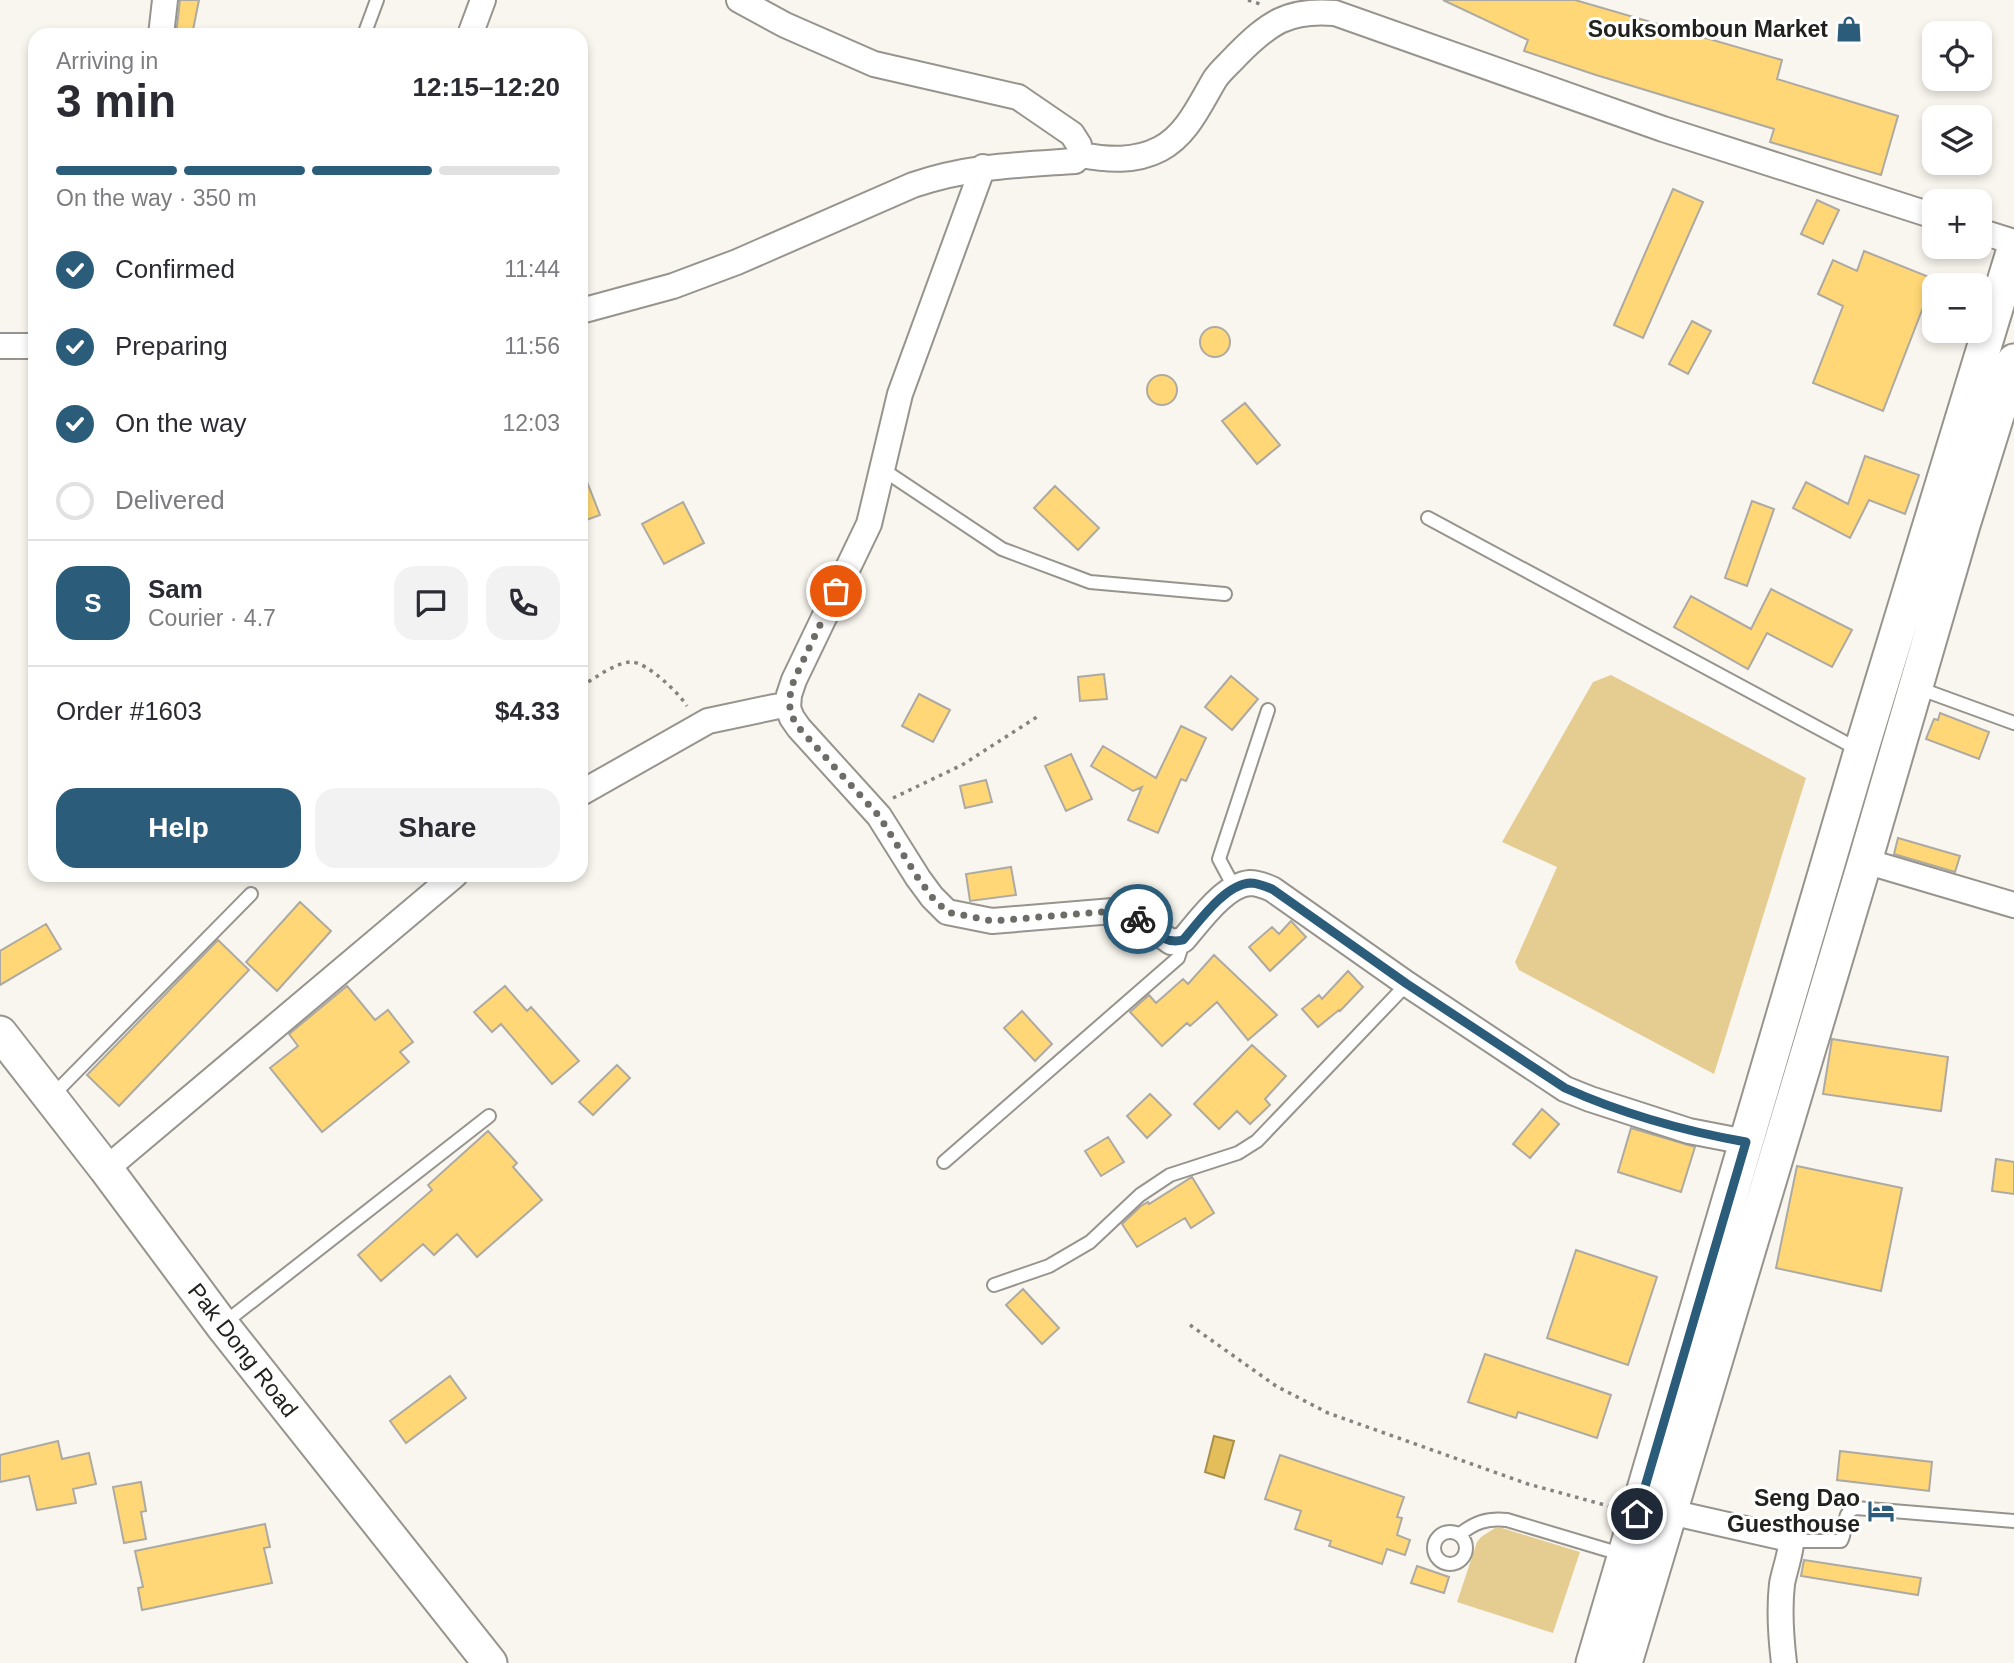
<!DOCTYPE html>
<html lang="en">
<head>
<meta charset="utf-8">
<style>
  :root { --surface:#fff; --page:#f2f2f3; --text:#2b2b33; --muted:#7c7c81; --line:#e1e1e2; --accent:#2b5c7a }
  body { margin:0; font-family:Arial,sans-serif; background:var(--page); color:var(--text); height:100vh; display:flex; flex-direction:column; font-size:26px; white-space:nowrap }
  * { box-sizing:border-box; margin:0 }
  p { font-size:23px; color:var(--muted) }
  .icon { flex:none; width:38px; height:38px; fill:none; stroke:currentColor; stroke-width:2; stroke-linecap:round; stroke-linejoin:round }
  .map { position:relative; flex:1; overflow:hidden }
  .panel { position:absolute; left:28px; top:28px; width:560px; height:854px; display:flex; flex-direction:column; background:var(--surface); border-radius:21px; box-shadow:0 4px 10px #0003 }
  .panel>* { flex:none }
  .tools { position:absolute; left:1922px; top:21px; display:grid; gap:14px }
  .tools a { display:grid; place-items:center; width:70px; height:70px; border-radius:14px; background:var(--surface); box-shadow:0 4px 10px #0003; font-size:35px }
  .pin { position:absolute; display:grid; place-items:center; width:60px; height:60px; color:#fff; margin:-30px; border:4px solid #fff; border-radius:50%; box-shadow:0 2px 7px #0007 }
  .courier { position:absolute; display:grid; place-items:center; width:70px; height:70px; margin:-35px; border:5px solid #2b5c7a; border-radius:50%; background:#fff; color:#222; box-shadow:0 2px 9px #0007 }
  .headline em { font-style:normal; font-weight:600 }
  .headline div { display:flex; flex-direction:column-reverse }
  .headline { display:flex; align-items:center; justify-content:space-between; height:119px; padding:0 28px }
  h1 { font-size:46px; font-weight:600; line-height:52px }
  .bar { display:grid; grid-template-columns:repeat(4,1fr); gap:10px 7px; align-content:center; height:84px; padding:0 28px }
  .bar i { height:9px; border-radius:5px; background:var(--line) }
  .bar .current { background:var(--accent) }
  .bar p { grid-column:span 4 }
  .line { display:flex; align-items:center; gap:18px; padding:0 28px; border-top:2px solid var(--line) }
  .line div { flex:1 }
  .round { display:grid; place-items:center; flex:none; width:74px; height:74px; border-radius:21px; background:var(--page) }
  ol { padding:0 28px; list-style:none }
  li { display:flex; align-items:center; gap:21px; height:77px }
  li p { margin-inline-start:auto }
  li .icon { padding:7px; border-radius:50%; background:var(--accent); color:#fff; stroke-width:4 }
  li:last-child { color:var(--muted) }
  li i { width:38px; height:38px; border:4px solid var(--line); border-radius:50% }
  .primary-button { display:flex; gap:14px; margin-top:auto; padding:14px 28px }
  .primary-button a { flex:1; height:80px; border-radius:21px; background:var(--accent); color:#fff; font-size:28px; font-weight:600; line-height:80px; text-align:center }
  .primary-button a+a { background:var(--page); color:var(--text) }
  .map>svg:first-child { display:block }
  .green { fill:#e5cd92 }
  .water { fill:#e5be5c; stroke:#aa8f49; stroke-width:2 }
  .building { fill:#ffd776; stroke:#adaaa3; stroke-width:2 }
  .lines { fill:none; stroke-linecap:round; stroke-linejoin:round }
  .lane-casing { stroke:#97948d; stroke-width:16 }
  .street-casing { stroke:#97948d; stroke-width:28 }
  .secondary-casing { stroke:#97948d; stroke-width:37 }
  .path { stroke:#85837f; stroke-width:3.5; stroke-dasharray:3.5 5; stroke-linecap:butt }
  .lane { stroke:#fff; stroke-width:12 }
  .street { stroke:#fff; stroke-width:24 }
  .secondary { stroke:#fff; stroke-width:33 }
  .done { stroke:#6d6c67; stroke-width:7; stroke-dasharray:0 12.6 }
  .route { stroke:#2b5c7a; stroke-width:9 }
  .labels { text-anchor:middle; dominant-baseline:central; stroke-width:6; stroke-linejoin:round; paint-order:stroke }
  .poi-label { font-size:23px; font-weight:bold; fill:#22211e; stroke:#fff; text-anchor:end }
  .street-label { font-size:23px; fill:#22211e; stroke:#fff }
</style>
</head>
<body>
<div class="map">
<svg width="2014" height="1663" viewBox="0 0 2014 1663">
  <rect width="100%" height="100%" fill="#f9f6ef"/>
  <path class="green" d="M1611,675L1806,778L1714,1074L1519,970L1515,962L1557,867L1502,842L1593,682Z
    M1495,1528H1502L1580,1552L1553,1633L1457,1602L1477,1542L1481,1537Z"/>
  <path class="water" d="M1214,1436L1234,1441L1224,1478L1205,1472Z"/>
  <path class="building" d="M180,0H199L192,35H176Z
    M1443,0H1575L1782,60L1777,79L1898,116L1881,175L1770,142L1774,129L1596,75L1524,51L1528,40Z
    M1673,189L1703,202L1643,338L1614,325Z
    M1817,200L1839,210L1823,244L1801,234Z
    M1864,251L1934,279L1883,411L1813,383L1843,306L1818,294L1833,260L1857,271Z
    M1692,321L1711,331L1688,374L1669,364Z
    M1200 342a15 15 0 1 1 30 0a15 15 0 1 1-30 0Z
    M1147 390a15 15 0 1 1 30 0a15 15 0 1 1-30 0Z
    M1245,403L1280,445L1257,464L1222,421Z
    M1865,456L1919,475L1905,514L1869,500L1850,538L1793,508L1806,482L1848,504Z
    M582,469L600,515L581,522V470Z
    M1055,486L1099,528L1078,550L1034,508Z
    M1752,501L1774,509L1747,586L1725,578Z
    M683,502L704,543L664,564L642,524Z
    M1771,589L1852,630L1832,667L1767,633L1748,669L1674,627L1691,596L1751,629Z
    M1104,674L1107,699L1080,701L1078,677Z
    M1231,676L1258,699L1232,730L1205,707Z
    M919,694L950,710L933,742L902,726Z
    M1940,713L1989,732L1979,759L1926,739L1934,719L1938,720Z
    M1181,726L1206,738L1186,781L1181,779L1158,833L1128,820L1142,787L1133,791L1091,766L1103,746L1156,778Z
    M1071,754L1092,799L1066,811L1045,766Z
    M986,780L992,802L965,808L960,786Z
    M1898,838L1960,856L1955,872L1894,854Z
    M1011,867L1016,895L970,901L966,874Z
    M300,902L331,931L277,991L246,962Z
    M1291,921L1306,937L1270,971L1249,947L1272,927L1279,934Z
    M46,924L61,949L0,985V951Z
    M218,940L249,970L119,1106L87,1075Z
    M1214,955L1277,1015L1248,1040L1217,1002L1190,1026L1187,1023L1162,1046L1130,1012L1149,995L1156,1003L1183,979L1188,984Z
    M1348,971L1363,987L1340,1011L1339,1010L1318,1027L1302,1009L1319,995L1322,999Z
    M347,986L375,1020L388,1010L413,1042L400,1052L409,1062L322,1132L270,1068L298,1046L289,1034Z
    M505,986L527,1011L531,1007L579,1061L552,1084L501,1024L492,1032L474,1012Z
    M1022,1011L1052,1044L1035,1061L1004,1028Z
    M1832,1039L1948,1057L1941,1111L1823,1094Z
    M1252,1045L1286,1076L1265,1099L1270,1105L1250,1124L1237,1111L1219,1129L1194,1104Z
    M617,1065L630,1078L593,1115L579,1102Z
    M1150,1094L1171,1115L1147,1138L1127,1116Z
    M1542,1109L1559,1124L1530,1158L1513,1144Z
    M1631,1128L1695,1147L1681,1192L1618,1172Z
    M488,1131L517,1163L513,1167L542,1200L477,1257L457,1234L434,1255L423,1244L381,1281L358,1255L432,1190L428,1185Z
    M1108,1137L1124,1162L1101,1176L1085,1151Z
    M1996,1159L2014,1162V1194L1992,1191Z
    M1797,1166L1902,1188L1881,1291L1776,1268Z
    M1192,1177L1214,1213L1191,1228L1185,1218L1137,1247L1122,1224L1141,1206L1148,1202L1149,1204Z
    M1576,1250L1657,1277L1628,1365L1547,1338Z
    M1023,1289L1059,1328L1042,1344L1006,1305Z
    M1485,1354L1611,1395L1597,1438L1518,1412L1516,1418L1468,1402Z
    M450,1376L466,1398L406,1443L390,1421Z
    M58,1441L62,1459L89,1453L96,1484L73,1489L76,1503L37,1510L29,1476L0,1482V1455Z
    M1840,1451L1932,1462L1929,1491L1837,1480Z
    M1280,1455L1404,1497L1397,1517L1402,1518L1397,1535L1410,1540L1405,1555L1387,1549L1382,1564L1329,1546L1331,1541L1295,1529L1301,1511L1265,1499Z
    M141,1482L146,1511L141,1512L146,1539L124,1543L113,1487Z
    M265,1524L270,1547L264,1548L272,1583L142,1610L138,1588L143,1587L135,1551Z
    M1804,1560L1921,1578L1918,1595L1801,1576Z
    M1417,1566L1449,1577L1444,1593L1411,1583Z"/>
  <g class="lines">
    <g class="lane-casing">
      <path id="lane" d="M364,35L377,0
        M882,469L1002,549L1090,582L1225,594
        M1428,518L1861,751
        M1918,688L2014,723
        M1235,889L1219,859L1268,710
        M51,1097L251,894
        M944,1162L1178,958L1181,949L1178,942
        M994,1285L1049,1266L1090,1242L1140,1195L1170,1175L1238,1153L1257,1141L1407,984
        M223,1324L489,1116
        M1434 1548a16 16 0 1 1 32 0a16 16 0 1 1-32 0Z
        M1459,1535C1475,1522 1487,1518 1507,1520L1624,1555
        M1791,1541H1841C1848,1530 1840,1512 1856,1508L2014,1521"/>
    </g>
    <g class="street-casing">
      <path id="street" d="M739,0L785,25L874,64L1018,97L1072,134L1079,145L1081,155C1108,160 1135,162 1160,149C1187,135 1200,104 1215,79C1221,70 1230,63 1237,55C1269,23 1288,9 1335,13L1663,129L1934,216
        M161,35L165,0
        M470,35L483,0
        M1979,231L2014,242
        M581,311L673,286L737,262L913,185C969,166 1018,165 1075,161L1081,155
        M0,346H35
        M788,708L789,695L794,680L869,524L900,394L983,167
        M581,793L708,721L774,707L780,706L788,708L792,718L799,728L879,816L918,878L932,897L947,912L992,921L1113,911L1140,920L1171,942L1183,940C1199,922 1224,885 1250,883C1258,883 1265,886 1272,889L1407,984L1565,1089L1590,1099L1689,1131L1746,1142
        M1865,861L2014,905
        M106,1169L455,875
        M1670,1512L1785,1538L1791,1541C1792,1550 1784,1572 1782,1584C1779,1610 1781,1638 1784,1663"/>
    </g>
    <g class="secondary-casing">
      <path id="secondary" d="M0,1033L106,1169L222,1325L490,1663
        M1593,1663L1861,751L2014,249
        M1625,1663L1865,861L1963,525L2014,361"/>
    </g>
    <path class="path" d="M1248,0L1263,5
      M581,686C596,678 614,663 631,662C647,662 679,693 687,706
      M893,798L962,765L1040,715
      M1190,1325L1276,1386L1328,1413L1528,1484L1612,1507"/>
    <use href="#lane" class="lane"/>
    <use href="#street" class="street"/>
    <use href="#secondary" class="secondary"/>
  </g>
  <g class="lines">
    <path class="done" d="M836,591L794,680C788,699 787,712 799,728L879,816L918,878L932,897L947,912L992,921L1112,911L1138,919"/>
    <path class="route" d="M1138,919C1153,930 1163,945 1183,940C1199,922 1224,885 1250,883C1258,883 1265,886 1272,889L1407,984L1565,1088C1623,1114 1684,1131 1746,1142L1637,1514"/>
  </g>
  <defs>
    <g id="shop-bare" transform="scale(2.1)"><path d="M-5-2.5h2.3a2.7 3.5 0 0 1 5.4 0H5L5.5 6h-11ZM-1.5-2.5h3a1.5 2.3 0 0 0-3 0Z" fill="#2b5c7a" stroke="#fff" stroke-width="2.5" paint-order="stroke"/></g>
    <g id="hotel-bare" transform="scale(2.1)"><path d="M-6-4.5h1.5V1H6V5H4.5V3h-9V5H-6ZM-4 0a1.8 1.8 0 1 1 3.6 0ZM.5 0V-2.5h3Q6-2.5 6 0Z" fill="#2b5c7a" stroke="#fff" stroke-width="2.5" paint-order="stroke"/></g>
  </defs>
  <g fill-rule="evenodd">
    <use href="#shop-bare" x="1849" y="29"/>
    <use href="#hotel-bare" x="1881" y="1511"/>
  </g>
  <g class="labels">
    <g class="poi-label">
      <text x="1828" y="29">Souksomboun Market</text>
      <text x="1860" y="1498">Seng Dao<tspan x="1860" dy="26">Guesthouse</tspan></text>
    </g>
    <g class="street-label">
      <text transform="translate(243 1350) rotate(52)">Pak Dong Road</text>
    </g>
  </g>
</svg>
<div class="tools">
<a><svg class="icon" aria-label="locate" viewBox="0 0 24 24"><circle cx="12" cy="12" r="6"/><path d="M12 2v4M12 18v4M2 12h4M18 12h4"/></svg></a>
<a><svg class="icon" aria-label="layers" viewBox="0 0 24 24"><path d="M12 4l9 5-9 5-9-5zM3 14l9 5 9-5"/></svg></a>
<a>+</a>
<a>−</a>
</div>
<div class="pin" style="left:836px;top:591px;background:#ea580c"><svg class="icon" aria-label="bag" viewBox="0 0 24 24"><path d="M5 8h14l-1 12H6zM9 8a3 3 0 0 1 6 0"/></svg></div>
<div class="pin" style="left:1637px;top:1514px;background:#1f2937"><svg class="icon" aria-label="home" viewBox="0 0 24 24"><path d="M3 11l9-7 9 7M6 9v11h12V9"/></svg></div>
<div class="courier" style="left:1138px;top:919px"><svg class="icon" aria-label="bike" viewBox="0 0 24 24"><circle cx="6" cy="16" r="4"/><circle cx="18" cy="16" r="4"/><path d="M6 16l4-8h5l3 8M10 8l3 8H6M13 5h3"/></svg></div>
<section class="panel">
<div class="headline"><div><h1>3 min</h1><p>Arriving in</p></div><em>12:15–12:20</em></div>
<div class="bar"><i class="current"></i><i class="current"></i><i class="current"></i><i></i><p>On the way · 350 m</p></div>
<ol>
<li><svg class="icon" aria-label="check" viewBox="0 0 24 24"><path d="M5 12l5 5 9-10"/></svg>Confirmed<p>11:44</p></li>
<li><svg class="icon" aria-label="check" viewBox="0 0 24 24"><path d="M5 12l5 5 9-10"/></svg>Preparing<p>11:56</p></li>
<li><svg class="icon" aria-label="check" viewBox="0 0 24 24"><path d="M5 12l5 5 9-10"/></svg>On the way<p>12:03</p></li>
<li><i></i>Delivered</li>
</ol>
<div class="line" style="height:126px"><b class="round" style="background:var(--accent);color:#fff">S</b><div><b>Sam</b><p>Courier · 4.7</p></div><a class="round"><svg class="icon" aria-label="chat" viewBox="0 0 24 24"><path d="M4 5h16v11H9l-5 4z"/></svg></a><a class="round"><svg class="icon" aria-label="phone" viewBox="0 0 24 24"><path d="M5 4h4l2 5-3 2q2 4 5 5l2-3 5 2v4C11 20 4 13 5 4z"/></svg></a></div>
<div class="line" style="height:91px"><div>Order #1603</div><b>$4.33</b></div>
<div class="primary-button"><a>Help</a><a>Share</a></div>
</section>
</div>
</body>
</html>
